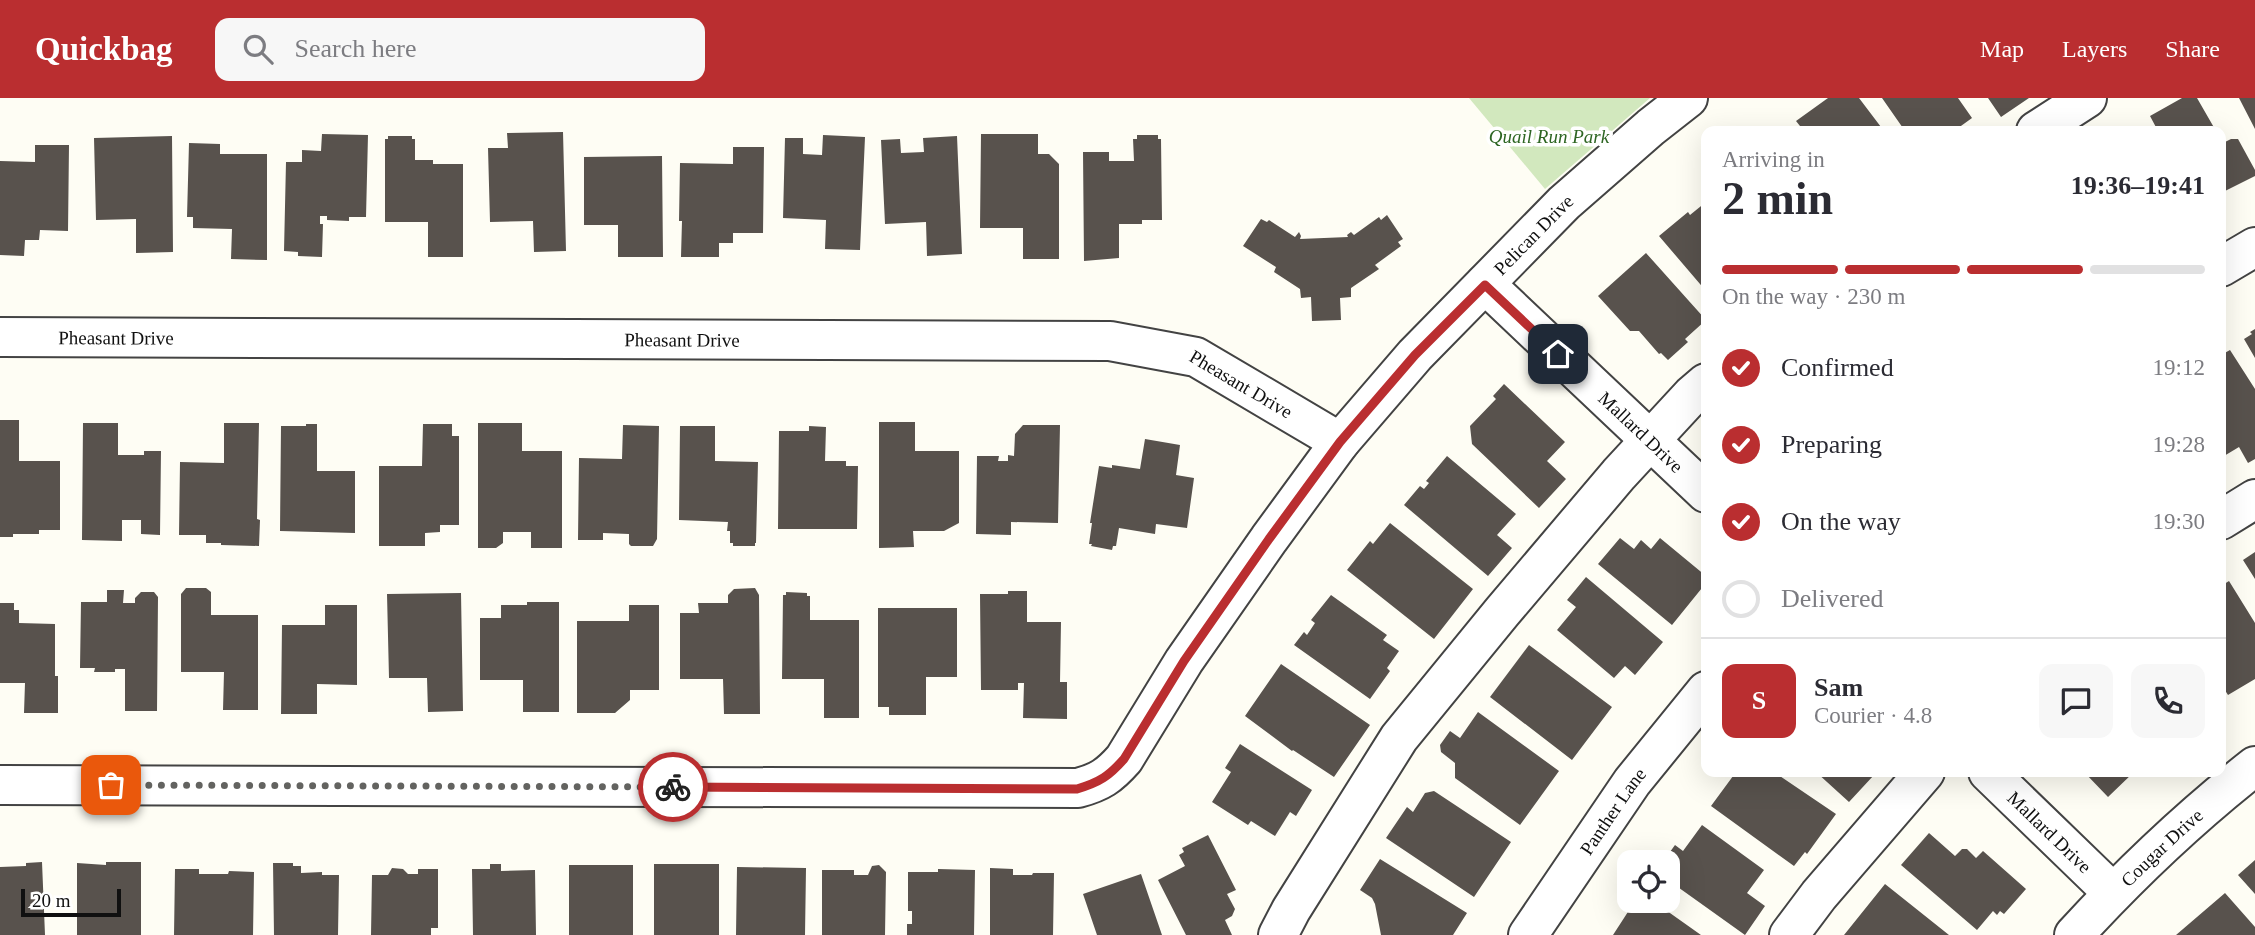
<!DOCTYPE html>
<html lang="en">
<head>
<meta charset="utf-8">
<style>
  :root { --surface:#fff; --page:#f7f7f7; --text:#2b2b33; --muted:#7c7c81; --line:#e1e1e2; --accent:#ba2e30 }
  body { margin:0; font-family:Georgia,serif; background:var(--page); color:var(--text); height:100vh; display:flex; flex-direction:column; font-size:26px; white-space:nowrap }
  * { box-sizing:border-box; margin:0 }
  p { font-size:23px; color:var(--muted) }
  .icon { flex:none; width:38px; height:38px; fill:none; stroke:currentColor; stroke-width:2; stroke-linecap:round; stroke-linejoin:round }
  .map { position:relative; flex:1; overflow:hidden }
  .sheet { position:absolute; left:1701px; top:28px; width:525px; height:651px; display:flex; flex-direction:column; background:var(--surface); border-radius:14px; box-shadow:0 7px 28px #0002 }
  .sheet>* { flex:none }
  .buttons { position:absolute; left:1617px; top:752px; display:grid; gap:14px }
  .buttons a { display:grid; place-items:center; width:63px; height:63px; border-radius:14px; background:var(--surface); box-shadow:0 7px 28px #0002; font-size:35px }
  .scale { position:absolute; left:21px; bottom:18px; width:100px; box-sizing:border-box; padding-left:7px; border:4px solid #101010; border-top:0; font-size:19px; line-height:24px; white-space:nowrap; color:#101010; -webkit-text-stroke:5px #fff; paint-order:stroke }
  .pin { position:absolute; display:grid; place-items:center; width:60px; height:60px; color:#fff; margin:-30px; border-radius:14px; box-shadow:0 4px 10px #0006 }
  .courier { position:absolute; display:grid; place-items:center; width:70px; height:70px; margin:-35px; border:5px solid #ba2e30; border-radius:50%; background:#fff; color:#222; box-shadow:0 2px 9px #0007 }
  .headline em { font-style:normal; font-weight:700 }
  .headline div { display:flex; flex-direction:column-reverse }
  .headline { display:flex; align-items:center; justify-content:space-between; height:119px; padding:0 21px }
  h1 { font-size:46px; font-weight:700; line-height:52px }
  .bar { display:grid; grid-template-columns:repeat(4,1fr); gap:10px 7px; align-content:center; height:84px; padding:0 21px }
  .bar i { height:9px; border-radius:5px; background:var(--line) }
  .bar .on { background:var(--accent) }
  .bar p { grid-column:span 4 }
  .line { display:flex; align-items:center; gap:18px; padding:0 21px; border-top:2px solid var(--line) }
  .line div { flex:1 }
  .round { display:grid; place-items:center; flex:none; width:74px; height:74px; border-radius:14px; background:var(--page) }
  ol { padding:0 21px; list-style:none }
  li { display:flex; align-items:center; gap:21px; height:77px }
  li p { margin-inline-start:auto }
  li .icon { padding:7px; border-radius:50%; background:var(--accent); color:#fff; stroke-width:4 }
  li:last-child { color:var(--muted) }
  li i { width:38px; height:38px; border:4px solid var(--line); border-radius:50% }
  header { display:flex; align-items:center; gap:42px; box-sizing:border-box; height:98px; padding:0 35px; background:var(--accent); color:#fff }
  header strong { font-size:33px }
  nav { display:flex; gap:38px; margin-inline-start:auto; font-size:24px }
  .search { width:490px; height:63px; background:var(--page); display:flex; align-items:center; gap:18px; box-sizing:border-box; padding:0 24px; border-radius:14px; color:var(--muted); font-size:26px }
  .map>svg:first-child { display:block }
  .green { fill:#d2e8be }
  .building { fill:#58524d }
  .lines { fill:none; stroke-linecap:round; stroke-linejoin:round }
  .minor-casing { stroke:#434343; stroke-width:42 }
  .minor { stroke:#fff; stroke-width:38 }
  .done { stroke:#636360; stroke-width:7; stroke-dasharray:0 12.6 }
  .route { stroke:#ba2e30; stroke-width:9 }
  .labels { text-anchor:middle; dominant-baseline:central; stroke-width:7; stroke-linejoin:round; paint-order:stroke }
  .park-label { font-size:19px; font-style:italic; fill:#2e6623; stroke:#fff }
  .street-label { font-size:19px; fill:#101010; stroke:#fff }
</style>
</head>
<body>
<header>
<strong>Quickbag</strong>
<div class="search"><svg class="icon" aria-label="search" viewBox="0 0 24 24"><circle cx="10" cy="10" r="6"/><path d="M15 15l6 6"/></svg>Search here</div>
<nav><a>Map</a><a>Layers</a><a>Share</a></nav>
</header>
<div class="map">
<svg width="2255" height="837" viewBox="0 0 2255 837">
  <rect width="100%" height="100%" fill="#fefdf4"/>
  <path class="green" d="M1469,0H1650L1545,91Z"/>
  <path class="building" d="M1828,0H1859L1884,33H1804L1796,23Z
    M1882,0H1958L1972,20L1954,33H1905Z
    M1988,0H2029L2001,19Z
    M2182,0H2197L2216,33H2158L2150,18Z
    M2239,0H2255V31Z
    M563,34L566,153L534,154L533,123L490,124L488,50H508L507,35Z
    M322,36L368,37L366,119H349V123L327,122V118H320V126H323L322,159L298,158V154L284,153L286,64H302V52L321,53Z
    M981,36H1038V56H1049L1059,66V161H1023V130H980Z
    M823,37L865,39L860,152L825,151L826,122L783,120L785,40H803V56L822,57Z
    M1137,37H1158V41H1161L1162,122H1142V126H1119V160L1084,163L1083,54H1109V63H1134L1133,41H1137Z
    M172,38L173,154L136,155V121L96,122L94,40Z
    M388,38H412V41H415V62H433V66H463V159H428V124H385V41H388Z
    M957,38L962,156L927,158L926,124L885,126L881,42L900,41L901,55L924,54L923,40Z
    M2231,41H2238L2255,72V78L2221,95V42L2223,45Z
    M189,45L220,46V56H267V162L231,161L232,131L193,130V119H187Z
    M35,47H69L68,133L40,132L39,142H25L24,158L0,157V63L35,64Z
    M733,49H764L763,135H733V145H719V159H681L682,123H679L680,65L733,66Z
    M662,58L663,159H618V127H584V59Z
    M1706,104V193L1659,138L1688,114L1690,117Z
    M1387,117L1403,141L1398,144L1401,148L1375,167L1379,171L1351,190V199L1340,200L1341,222L1312,223L1311,199L1301,200L1300,191L1274,174L1276,169L1243,148L1261,121L1267,124L1269,122L1295,139L1299,134L1301,138L1300,141L1348,139L1347,137L1351,134L1354,137L1379,119L1381,122Z
    M1646,155L1706,222L1685,241L1688,244L1668,262L1661,255L1659,256L1639,233H1630L1598,198Z
    M2255,231V260L2244,241L2252,236L2250,234Z
    M2230,252L2255,291V361L2248,365L2239,349L2224,358L2221,352V257Z
    M1504,286L1565,344L1547,363L1566,381L1539,410L1472,346L1470,328L1496,301L1493,298Z
    M0,322H19V363H60V432H39V436H13V439H0Z
    M879,324H915V353H959V425L944,433H913L914,449L879,450Z
    M83,325H118V357H144V353H161L160,437L141,436V422H122V443L82,442Z
    M224,325H259L257,421L260,422L259,448L221,447V445H206V437H179L180,364L224,365Z
    M478,325H522V353H562V450H531V434H503V445L496,450H478Z
    M306,326H317V373H355V435L280,433L281,328H306Z
    M423,326H452V338H459V427H440V434L425,435V448H379V368H422Z
    M623,327L659,328L657,441L653,448H631L629,446V436L603,435V442H578L579,360L622,361Z
    M1023,327H1060L1058,425L1011,424V437L976,436L977,358H999L998,363H1008V357L1014,358L1015,336Z
    M680,328H715V363L758,364L756,445H755V448H733V445H730V433H727L728,424L679,422Z
    M809,328L826,329L825,363H846V368H858L857,431H778L779,333H809Z
    M1145,341L1180,347L1176,377L1194,380L1187,430L1156,426L1155,436L1119,430L1116,448H1113L1112,452L1091,448L1092,446H1089L1092,425H1090L1099,368L1112,370V367L1140,371Z
    M1447,358L1516,416L1497,437L1512,450L1488,478L1404,407L1420,388L1424,391L1429,385L1426,383Z
    M1390,425L1473,491L1434,541L1347,472L1370,443L1373,446Z
    M1620,440L1634,451L1641,442L1651,451L1660,440L1706,478V485L1672,527L1598,466Z
    M2255,454V481L2243,462Z
    M1586,479L1663,544L1635,577L1625,568L1614,580L1557,532L1576,509L1567,502Z
    M2229,483L2255,525V581L2228,597L2221,586V488Z
    M186,490H206L211,494V517H258V612H223L224,574H181V496Z
    M755,490L759,497L760,616H724L723,581H680V515H699L698,505H728V497L734,491Z
    M107,492H124L123,505H135V500L141,494H154L158,499L157,613H125V571H115V574H94L95,570H80L81,504H107Z
    M1008,493H1027V524H1061L1060,584H1067V621L1023,620L1024,585H1018V592H981L980,496H1008Z
    M786,494L807,495V498H810V522H859V620H824V581H782L783,497H786Z
    M461,495L463,613L428,614L427,580H389L387,496Z
    M1331,497L1387,537L1383,542L1399,553L1387,570L1390,573L1370,601L1294,547L1304,534L1307,537L1315,525L1311,522Z
    M527,504H559V614H523V582H480V520H501V507H527Z
    M0,505H14V512H19V525L55,526V578H58V615H24L25,585H0Z
    M325,507H357V587L317,586V616H281L282,527H325Z
    M629,507H659V592H630V602L615,615H577V523H629Z
    M878,510H957V579H926V617H889V609H878Z
    M1529,547L1612,609L1572,662L1490,599Z
    M1281,566L1370,627L1334,679L1293,652L1292,653L1245,618Z
    M1478,614L1559,673L1520,727L1455,680V665L1441,654L1440,647L1450,633L1460,640Z
    M1240,646L1312,692L1296,718L1290,714L1275,738L1251,723L1248,727L1212,704L1231,674L1225,670Z
    M1736,674H1774L1836,716L1807,756L1805,754L1794,768L1711,708Z
    M1816,674H1871L1874,677L1849,704Z
    M2084,674H2134L2108,699Z
    M1434,693L1511,744L1474,799L1386,740L1407,709L1413,714L1425,695Z
    M1702,727L1764,772L1747,795L1765,808L1745,837L1668,782V765H1662L1675,747L1683,753Z
    M1929,735L1955,758L1962,751H1967L1976,760L1983,753L2026,791L2004,816L2000,813L1997,817L1993,813L1977,832L1901,767Z
    M1208,737L1236,792L1227,796L1235,811L1232,818L1225,822L1232,837H1186L1158,782L1185,768L1179,757L1184,754L1182,750Z
    M1380,761L1467,815L1453,837H1381L1375,806L1372,800L1360,792Z
    M2255,762V796L2238,777Z
    M42,764L45,837H0V769L26,768V765Z
    M106,764H141V837H77V765L106,767Z
    M273,765H293V768H301V775L322,774V777H339L338,837H274Z
    M490,766H501V773L535,772L536,837H473L472,771H490Z
    M654,766H719V837H654Z
    M569,767H633V837H569Z
    M879,767L886,774L885,837H822V772H854V777H868L872,768Z
    M737,769L806,770L805,837H736Z
    M392,770L403,771L408,776H418V771H438V830H431V837H371L372,777H388Z
    M990,770L1013,771V777H1032L1033,775H1054L1053,837H990Z
    M175,771H199V776H228L229,773L254,774L253,837H174Z
    M938,771L975,772L974,837H907V826H912V813H908V774H938Z
    M1141,776L1162,837H1097L1083,796Z
    M1885,786L1949,837H1844Z
    M2225,795L2255,829V837H2176Z
    M1635,803H1653L1701,837H1613Z"/>
  <g class="lines">
    <g class="minor-casing">
      <g id="minor">
        <path d="M2036,33L2087,0"/>
        <path d="M2221,169L2255,149"/>
        <path id="s1" d="M1485,186L1706,395"/>
        <path id="s2" d="M0,239L1110,243L1196,259L1340,344"/>
        <path d="M2221,422L2255,401"/>
        <path id="s3" d="M1988,674L2113,795"/>
        <path id="s4" d="M0,687L1078,690C1100,684 1109,678 1124,661L1184,563L1269,441L1340,344L1415,257L1564,105L1651,29L1688,0"/>
        <path d="M1278,837L1291,812L1399,640L1502,514L1619,376L1692,297L1706,285"/>
        <path id="s5" d="M1528,837L1632,684L1706,593"/>
        <path d="M1789,837L1819,797L1925,674"/>
        <path id="s6" d="M2074,837C2130,776 2190,719 2255,668"/>
      </g>
    </g>
    <use href="#minor" class="minor"/>
  </g>
  <g class="lines">
    <path class="done" d="M111,687L673,689"/>
    <path class="route" d="M673,689L1077,691C1100,684 1109,678 1124,661L1184,563L1269,441L1340,344L1415,257L1485,187L1558,256"/>
  </g>
  <g class="labels">
    <g class="park-label">
      <text x="1549" y="38">Quail Run Park</text>
    </g>
    <g class="street-label">
      <text stroke="none"><textPath href="#s4" startOffset="1801">Pelican Drive</textPath></text>
      <text stroke="none"><textPath href="#s2" startOffset="116">Pheasant Drive</textPath></text>
      <text stroke="none"><textPath href="#s2" startOffset="682">Pheasant Drive</textPath></text>
      <text stroke="none"><textPath href="#s2" startOffset="1250">Pheasant Drive</textPath></text>
      <text stroke="none"><textPath href="#s1" startOffset="215">Mallard Drive</textPath></text>
      <text stroke="none"><textPath href="#s5" startOffset="150">Panther Lane</textPath></text>
      <text stroke="none"><textPath href="#s3" startOffset="86">Mallard Drive</textPath></text>
      <text stroke="none"><textPath href="#s6" startOffset="124">Cougar Drive</textPath></text>
    </g>
  </g>
</svg>
<div class="buttons">
<a><svg class="icon" aria-label="locate" viewBox="0 0 24 24"><circle cx="12" cy="12" r="6"/><path d="M12 2v4M12 18v4M2 12h4M18 12h4"/></svg></a>
</div>
<div class="scale">20 m</div>
<div class="pin" style="left:111px;top:687px;background:#ea580c"><svg class="icon" aria-label="bag" viewBox="0 0 24 24"><path d="M5 8h14l-1 12H6zM9 8a3 3 0 0 1 6 0"/></svg></div>
<div class="pin" style="left:1558px;top:256px;background:#1f2937"><svg class="icon" aria-label="home" viewBox="0 0 24 24"><path d="M3 11l9-7 9 7M6 9v11h12V9"/></svg></div>
<div class="courier" style="left:673px;top:689px"><svg class="icon" aria-label="bike" viewBox="0 0 24 24"><circle cx="6" cy="16" r="4"/><circle cx="18" cy="16" r="4"/><path d="M6 16l4-8h5l3 8M10 8l3 8H6M13 5h3"/></svg></div>
<section class="sheet">
<div class="headline"><div><h1>2 min</h1><p>Arriving in</p></div><em>19:36–19:41</em></div>
<div class="bar"><i class="on"></i><i class="on"></i><i class="on"></i><i></i><p>On the way · 230 m</p></div>
<ol>
<li><svg class="icon" aria-label="check" viewBox="0 0 24 24"><path d="M5 12l5 5 9-10"/></svg>Confirmed<p>19:12</p></li>
<li><svg class="icon" aria-label="check" viewBox="0 0 24 24"><path d="M5 12l5 5 9-10"/></svg>Preparing<p>19:28</p></li>
<li><svg class="icon" aria-label="check" viewBox="0 0 24 24"><path d="M5 12l5 5 9-10"/></svg>On the way<p>19:30</p></li>
<li><i></i>Delivered</li>
</ol>
<div class="line" style="height:126px"><b class="round" style="background:var(--accent);color:#fff">S</b><div><b>Sam</b><p>Courier · 4.8</p></div><a class="round"><svg class="icon" aria-label="chat" viewBox="0 0 24 24"><path d="M4 5h16v11H9l-5 4z"/></svg></a><a class="round"><svg class="icon" aria-label="phone" viewBox="0 0 24 24"><path d="M5 4h4l2 5-3 2q2 4 5 5l2-3 5 2v4C11 20 4 13 5 4z"/></svg></a></div>
</section>
</div>
</body>
</html>
